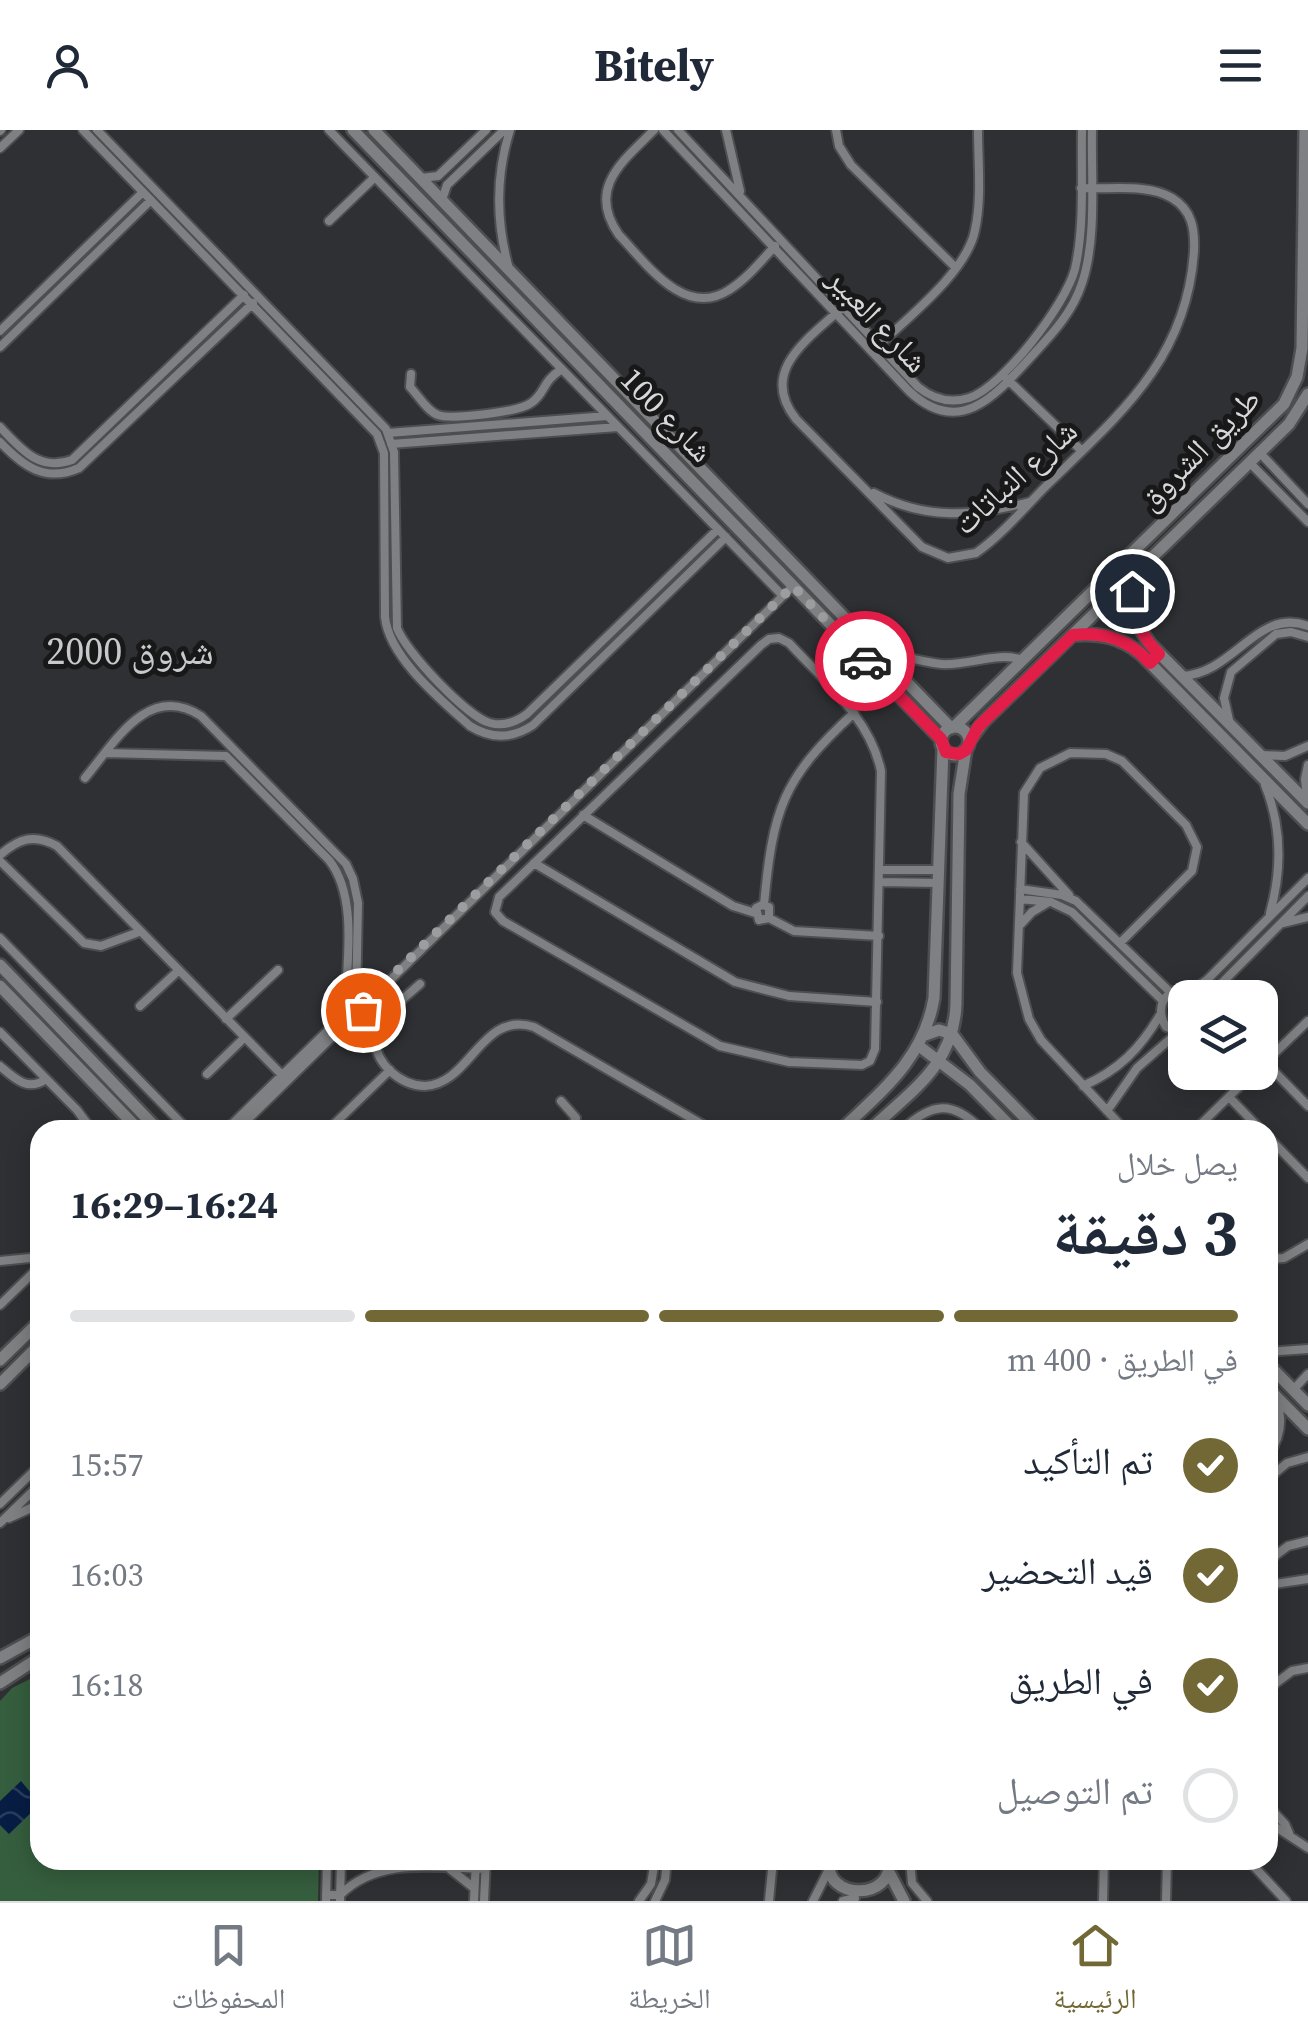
<!DOCTYPE html>
<html lang="ar">
<head>
<meta charset="utf-8">
<style>
  :root { --surface:#fff; --page:#f2f2f3; --text:#1f2937; --muted:#747a83; --line:#e0e1e3; --accent:#726836 }
  body { margin:0; font-family:"Source Serif 4","Noto Naskh Arabic",serif; background:var(--page); color:var(--text); direction:rtl; height:100vh; display:flex; flex-direction:column; font-size:38px; white-space:nowrap }
  * { box-sizing:border-box; margin:0 }
  p { font-size:32px; color:var(--muted) }
  .icon { flex:none; width:55px; height:55px; fill:none; stroke:currentColor; stroke-width:2; stroke-linecap:round; stroke-linejoin:round }
  .map { position:relative; flex:1; overflow:hidden; direction:ltr }
  .drawer { position:absolute; left:30px; top:990px; width:1248px; height:750px; display:flex; flex-direction:column; background:var(--surface); border-radius:30px; box-shadow:0 5px 25px #0003; direction:rtl }
  .drawer>* { flex:none }
  .tools { position:absolute; left:1168px; top:850px; display:grid; gap:20px }
  .tools a { display:grid; place-items:center; width:110px; height:110px; border-radius:20px; background:var(--surface); box-shadow:0 5px 25px #0003; font-size:50px }
  .pin { position:absolute; display:grid; place-items:center; width:85px; height:85px; color:#fff; margin:-42px; border:5px solid #fff; border-radius:50%; box-shadow:0 2px 10px #0007 }
  .courier { position:absolute; display:grid; place-items:center; width:100px; height:100px; margin:-50px; border:8px solid #e11d48; border-radius:50%; background:#fff; color:#222; box-shadow:0 2px 12px #0007 }
  .headline em { font-style:normal; font-weight:700 }
  .headline div { display:flex; flex-direction:column-reverse }
  .headline { display:flex; align-items:center; justify-content:space-between; height:170px; padding:0 40px }
  h1 { font-size:65px; font-weight:700; line-height:75px }
  .bar { display:grid; grid-template-columns:repeat(4,1fr); gap:15px 10px; align-content:center; height:120px; padding:0 40px }
  .bar i { height:12px; border-radius:8px; background:var(--line) }
  .bar .current { background:var(--accent) }
  .bar p { grid-column:span 4 }
  ol { padding:0 40px; list-style:none }
  li { display:flex; align-items:center; gap:30px; height:110px }
  li p { margin-inline-start:auto }
  li .icon { padding:10px; border-radius:50%; background:var(--accent); color:#fff; stroke-width:4 }
  li:last-child { color:var(--muted) }
  li i { width:55px; height:55px; border:5px solid var(--line); border-radius:50% }
  header { display:flex; justify-content:space-between; align-items:center; height:130px; padding:0 40px; background:var(--surface); font-size:45px; font-weight:700 }
  .menu { display:flex; justify-content:space-around; align-items:center; height:140px; border-top:2px solid var(--line); background:var(--surface); font-size:28px; color:var(--muted) }
  .menu a { display:grid; justify-items:center; gap:5px }
  .menu .current { color:var(--accent) }
  .map>svg:first-child { display:block }
  .garden { fill:#355e3e }
  .water { fill:url(#water-waves) }
  .lines { fill:none; stroke-linecap:round; stroke-linejoin:round }
  .street-casing { stroke:#4d4e50; stroke-width:12 }
  .secondary-casing { stroke:#4d4e50; stroke-width:16 }
  .street { stroke:#7e8083; stroke-width:8 }
  .secondary { stroke:#7e8083; stroke-width:11 }
  .done { stroke:#9d9da0; stroke-width:10; stroke-dasharray:0 18 }
  .route { stroke:#e11d48; stroke-width:12 }
  .labels { text-anchor:middle; dominant-baseline:central; stroke-width:10; stroke-linejoin:round; paint-order:stroke }
  .street-label { font-size:32px; fill:#d8d8da; stroke:#181819 }
  .quarter-label { font-size:38px; fill:#c7c9cd; stroke:#181819 }
</style>
</head>
<body>
<header><svg class="icon" aria-label="menu" viewBox="0 0 24 24"><path d="M4 6h16M4 12h16M4 18h16"/></svg>Bitely<svg class="icon" aria-label="person" viewBox="0 0 24 24"><circle cx="12" cy="8" r="4"/><path d="M4 21q1-7 8-7t8 7"/></svg></header>
<div class="map">
<svg width="1308" height="1771" viewBox="0 0 1308 1771">
  <defs>
    <pattern id="water-waves" width="16" height="10" patternUnits="userSpaceOnUse" patternTransform="scale(2.5)"><rect width="16" height="10" fill="#071d44"/><path d="M0 5q4-4 8 0t8 0" fill="none" stroke="#2a3d5e"/></pattern>
  </defs>
  <rect width="100%" height="100%" fill="#2f3033"/>
  <path class="garden" d="M40,1544V1730H319L318,1771H0V1571L12,1558Z"/>
  <path class="water" d="M21,1651L40,1674L9,1704L0,1695V1671Z"/>
  <g class="lines">
    <g class="street-casing">
      <path id="street" d="M83,0L377,304L384,323L385,487C389,527 440,569 470,596C491,609 512,609 533,595L726,407
        M97,0L386,299L394,322L397,498C405,521 467,587 490,593C504,597 516,592 527,584L718,399
        M329,0L783,466
        M654,0C623,31 586,58 619,105C646,133 684,189 729,160C747,149 761,131 775,116
        M663,0L909,261C959,308 995,266 1030,228C1051,205 1072,184 1082,153C1097,109 1091,47 1092,0
        M678,0L918,257C933,269 950,274 969,268C1003,257 1066,174 1075,139C1085,95 1081,45 1082,0
        M726,0L740,61
        M836,0L839,16L851,35L956,138
        M0,1L1,0
        M0,18L19,0
        M421,48L438,46L486,0
        M442,70L447,55L504,0
        M329,91L375,47
        M508,135C496,90 496,44 510,0
        M844,176C811,207 757,240 796,289L922,417L948,428L976,423C1002,405 1025,377 1048,354C1120,284 1187,229 1194,121C1195,99 1192,80 1172,68C1148,53 1108,60 1081,58
        M0,201L143,62
        M0,217L151,70
        M877,217C907,188 967,142 975,100C982,69 978,32 978,0
        M411,244L410,257C418,265 427,281 438,285C452,290 519,282 531,273C546,263 541,252 562,239
        M1006,248L1082,321
        M0,297C21,319 39,342 72,330L244,165
        M388,303L607,286
        M0,312C23,336 45,353 79,338L253,173
        M391,314L618,297
        M1260,323L1308,374
        M1250,333L1308,392
        M874,363C927,391 975,386 1030,372
        M779,508L789,513C825,552 870,588 881,641L875,919L870,931L862,935L789,932L720,916L503,791L495,782L499,767L761,515L769,509Z
        M876,520C898,524 919,532 941,534C969,536 997,521 1023,530
        M1182,546C1235,543 1257,477 1308,496
        M1229,590L1224,568L1231,542L1276,504L1291,502L1308,507
        M106,623L226,626L329,730C359,768 346,836 345,883L352,891
        M1261,625L1285,626L1308,616
        M85,648C115,612 148,552 201,586L346,734L353,749L358,773L356,873L363,880
        M1265,655C1282,697 1282,740 1270,783
        M1307,668L1305,649L1308,635
        M583,685L733,776L755,783
        M1021,712L1069,765
        M0,725C18,709 34,703 57,716L282,945
        M0,731L84,813L101,816L139,802
        M534,733L735,852L789,866L877,872
        M881,740H939
        M880,752L938,753
        M1020,759L1062,765L1076,771L1170,862
        M1020,769L1051,772L1072,782L1162,870
        M764,775C773,679 782,649 854,583
        M769,788V777L762,775L756,778L759,790L769,788L794,801L879,806
        M1283,793L1308,787
        M1020,795L1032,782L1047,773
        M0,808L188,1000
        M1120,813L1192,741L1197,717L1186,695L1122,631L1106,624L1070,623L1040,638L1024,663L1017,843L1029,889L1041,910L1125,1000
        M420,854C394,877 354,905 390,941C400,950 411,956 425,956C471,954 481,880 534,897L705,996L726,1000
        M1192,861L1207,850L1308,748
        M1207,868L1308,766
        M140,876L178,841
        M226,889L278,840
        M0,902L77,980L92,1000
        M1185,903L1166,897C1150,871 1176,847 1200,868
        M1265,932L1308,976
        M0,936C15,949 28,962 46,949
        M1260,937L1308,891
        M1229,942L1238,958
        M207,944L244,908
        M1083,956C1119,940 1140,919 1160,885
        M1229,967L1261,1000
        M561,971L576,988L570,1000
        M1107,981L1137,938L1177,903
        M226,1000L359,870
        M237,1000L793,456
        M328,1000L390,940
        M902,1000C932,972 953,970 982,1000
        M1195,1000L1254,942
        M1268,1007L1308,1048
        M1268,1129L1284,1128L1308,1114
        M0,1131L40,1127
        M0,1175L40,1136
        M1268,1222L1308,1219
        M1293,1260L1308,1244
        M1268,1325C1280,1309 1283,1290 1277,1271
        M1268,1349L1287,1333L1308,1327
        M0,1374L40,1335
        M9,1388L40,1374
        M0,1393L40,1354
        M1268,1431L1288,1416L1308,1411
        M1268,1455L1308,1449
        M1268,1559L1292,1541L1308,1538
        M1268,1676L1285,1694L1289,1703
        M1268,1692L1308,1718
        M910,1730L912,1753L927,1771
        M1248,1730L1286,1771
        M450,1739L474,1758
        M326,1765H340C379,1726 436,1738 486,1739
        M326,1771L327,1730
        M340,1771L341,1730
        M474,1771L476,1730
        M484,1771L486,1730
        M639,1771L651,1754L655,1730
        M655,1771L665,1750L667,1730
        M769,1771L773,1730
        M813,1771L829,1739
        M843,1771L855,1768
        M1103,1771L1104,1730
        M1166,1771L1167,1730"/>
    </g>
    <g class="secondary-casing">
      <path id="secondary" d="M353,0L941,609
        M374,0L951,598
        M1133,447C1130,473 1135,493 1150,514L1308,673
        M1073,505C1100,503 1120,507 1141,524L1308,694
        M954,597L1284,274L1297,247L1302,218L1305,0
        M941 611a14 14 0 1 1 28 0a14 14 0 1 1-28 0Z
        M969,611L984,591L1289,294L1308,264
        M0,835L158,1000
        M0,856L139,1000
        M925,905L939,900L952,904L980,942L1037,1000
        M919,916L970,955L1014,1000
        M841,1000C883,960 924,928 934,868L943,618
        M870,1000C911,961 954,935 956,874L959,664L966,619
        M0,1230L40,1191
        M1268,1234L1308,1275
        M0,1254L40,1214
        M1268,1258L1308,1299
        M0,1528L40,1506
        M0,1553L40,1527
        M829,1730C824,1771 894,1771 889,1730
        M890,1744L904,1771"/>
    </g>
    <use href="#street" class="street"/>
    <use href="#secondary" class="secondary"/>
  </g>
  <g class="lines">
    <path class="done" d="M363,880L368,869L793,456L865,531"/>
    <path class="route" d="M865,531L941,609L946,622L959,624L966,620L978,597L1073,505C1104,502 1129,509 1150,533L1159,524C1141,506 1133,487 1132,461"/>
  </g>
  <g class="labels">
    <g class="street-label">
      <text transform="translate(878 190) rotate(47)">شارع العبير</text>
      <text transform="translate(667 285) rotate(46)">شارع 100</text>
      <text transform="translate(1199 319) rotate(-45)">طريق الشروق</text>
      <text transform="translate(1015 347) rotate(-42)">شارع النباتات</text>
    </g>
    <g class="quarter-label">
      <text x="130" y="521">شروق 2000</text>
    </g>
  </g>
</svg>
<div class="tools">
<a><svg class="icon" aria-label="layers" viewBox="0 0 24 24"><path d="M12 4l9 5-9 5-9-5zM3 14l9 5 9-5"/></svg></a>
</div>
<div class="pin" style="left:363px;top:880px;background:#ea580c"><svg class="icon" aria-label="bag" viewBox="0 0 24 24"><path d="M5 8h14l-1 12H6zM9 8a3 3 0 0 1 6 0"/></svg></div>
<div class="pin" style="left:1132px;top:461px;background:#1f2937"><svg class="icon" aria-label="home" viewBox="0 0 24 24"><path d="M3 11l9-7 9 7M6 9v11h12V9"/></svg></div>
<div class="courier" style="left:865px;top:531px"><svg class="icon" aria-label="car" viewBox="0 0 24 24"><path d="M5 17H2v-5l4-1 3-4h7l3 4 3 1v5h-3M9 17h6M6 11h13"/><circle cx="7" cy="17" r="2"/><circle cx="17" cy="17" r="2"/></svg></div>
<section class="drawer">
<div class="headline"><div><h1>3 دقيقة</h1><p>يصل خلال</p></div><em>16:24–16:29</em></div>
<div class="bar"><i class="current"></i><i class="current"></i><i class="current"></i><i></i><p>في الطريق · 400 m</p></div>
<ol>
<li><svg class="icon" aria-label="check" viewBox="0 0 24 24"><path d="M5 12l5 5 9-10"/></svg>تم التأكيد<p>15:57</p></li>
<li><svg class="icon" aria-label="check" viewBox="0 0 24 24"><path d="M5 12l5 5 9-10"/></svg>قيد التحضير<p>16:03</p></li>
<li><svg class="icon" aria-label="check" viewBox="0 0 24 24"><path d="M5 12l5 5 9-10"/></svg>في الطريق<p>16:18</p></li>
<li><i></i>تم التوصيل</li>
</ol>
</section>
</div>
<nav class="menu">
<a class="current"><svg class="icon" aria-label="home" viewBox="0 0 24 24"><path d="M3 11l9-7 9 7M6 9v11h12V9"/></svg>الرئيسية</a>
<a><svg class="icon" aria-label="map" viewBox="0 0 24 24"><path d="M3 6l6-2 6 2 6-2v14l-6 2-6-2-6 2zM9 4v14M15 6v14"/></svg>الخريطة</a>
<a><svg class="icon" aria-label="saved" viewBox="0 0 24 24"><path d="M7 4h10v16l-5-4-5 4z"/></svg>المحفوظات</a>
</nav>
</body>
</html>
